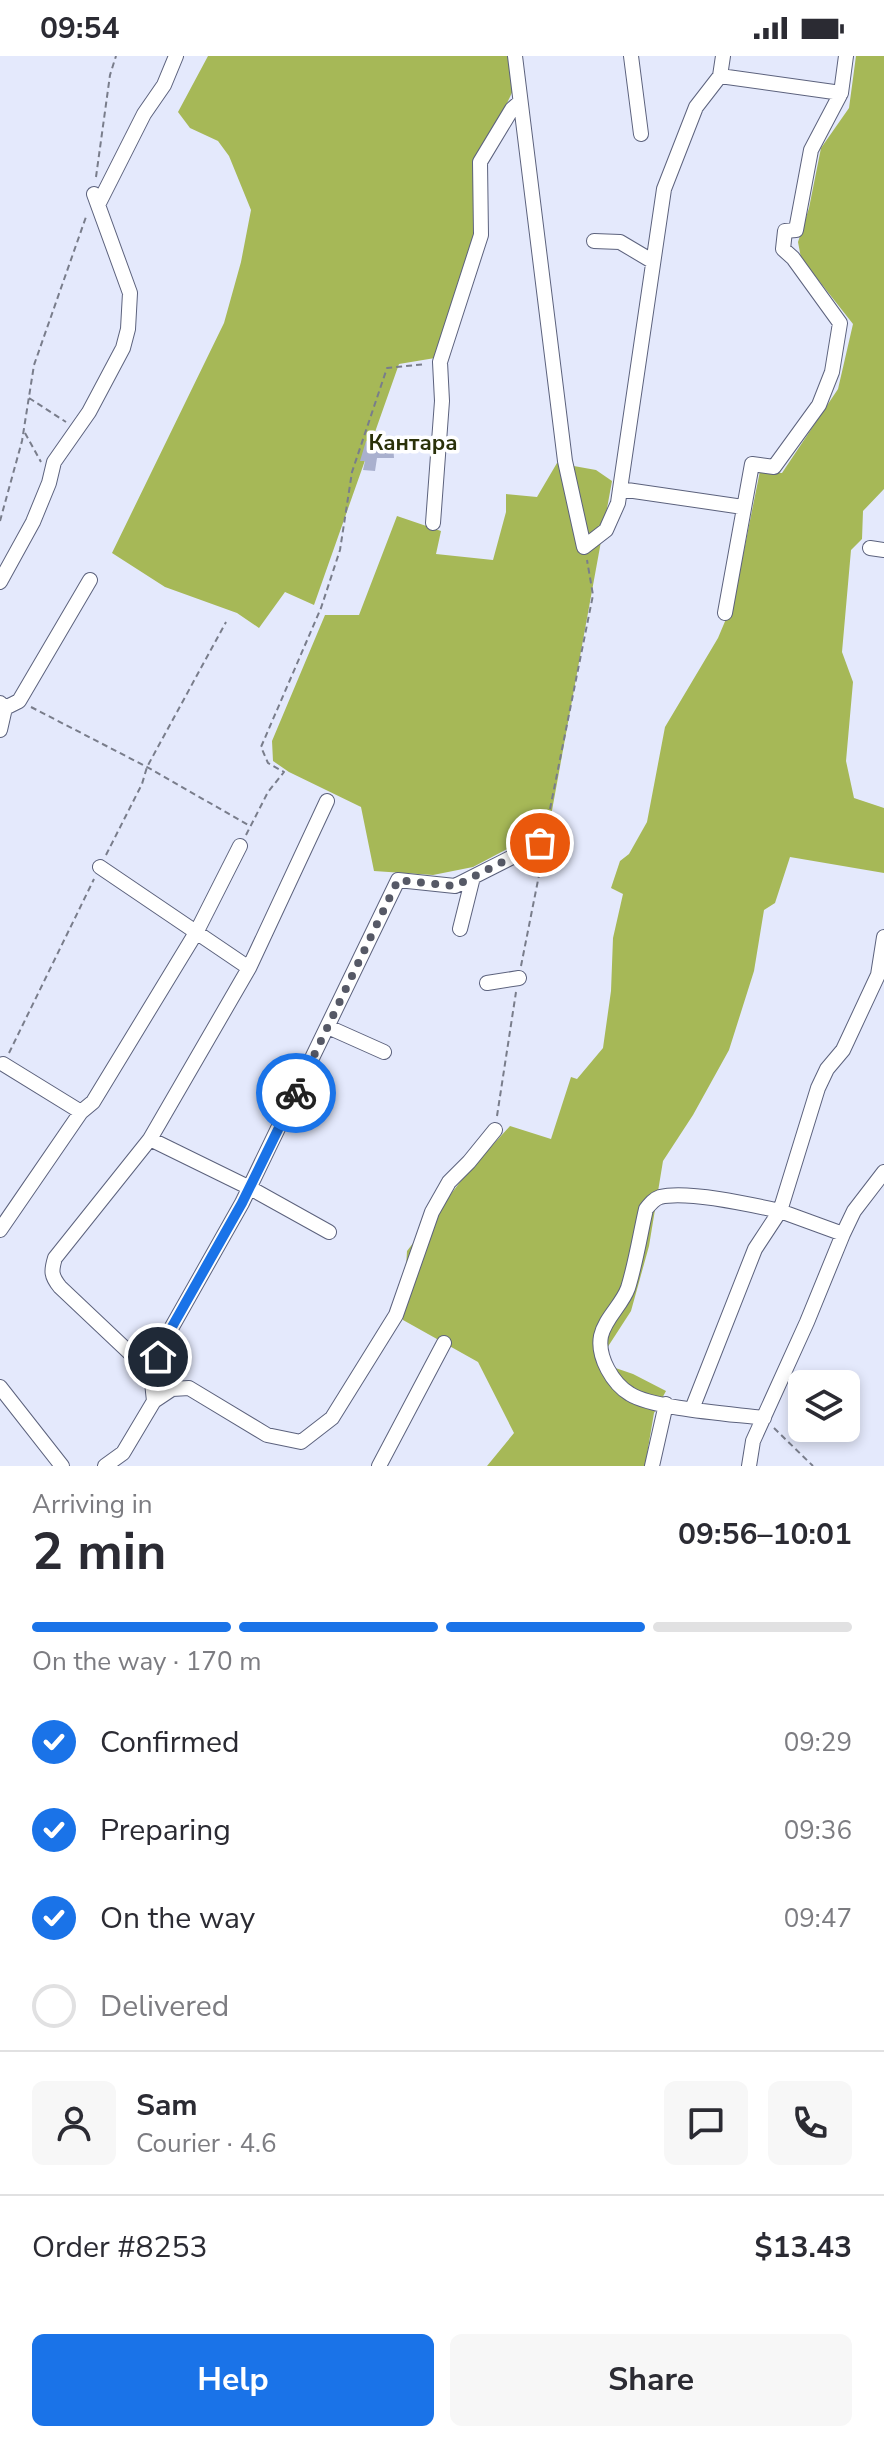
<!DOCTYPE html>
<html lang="en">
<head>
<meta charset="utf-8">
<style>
  :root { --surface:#fff; --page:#f7f7f7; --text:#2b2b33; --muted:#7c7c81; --line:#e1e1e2; --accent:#1a73e8 }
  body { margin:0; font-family:"Nunito Sans",sans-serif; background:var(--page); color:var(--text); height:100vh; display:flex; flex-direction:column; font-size:30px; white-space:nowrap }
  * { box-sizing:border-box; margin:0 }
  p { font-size:26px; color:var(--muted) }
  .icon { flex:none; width:44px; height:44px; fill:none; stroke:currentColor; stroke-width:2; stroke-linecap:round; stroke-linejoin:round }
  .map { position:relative; height:1410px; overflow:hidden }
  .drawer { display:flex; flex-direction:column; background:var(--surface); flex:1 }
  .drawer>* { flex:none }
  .fabs { position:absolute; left:788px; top:1314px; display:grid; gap:16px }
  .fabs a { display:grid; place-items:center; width:72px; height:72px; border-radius:12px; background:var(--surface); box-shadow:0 4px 12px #0003; font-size:40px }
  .pin { position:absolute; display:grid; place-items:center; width:68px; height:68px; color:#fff; margin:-34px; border:4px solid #fff; border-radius:50%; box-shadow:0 2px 8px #0007 }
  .courier { position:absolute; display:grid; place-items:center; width:80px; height:80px; margin:-40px; border:6px solid #1a73e8; border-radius:50%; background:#fff; color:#222; box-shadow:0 2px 10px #0007 }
  .headline em { font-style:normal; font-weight:700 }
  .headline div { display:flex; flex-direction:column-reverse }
  .headline { display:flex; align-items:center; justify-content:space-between; height:136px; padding:0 32px }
  h1 { font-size:52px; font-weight:700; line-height:60px }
  .bar { display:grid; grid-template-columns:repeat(4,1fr); gap:12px 8px; align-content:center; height:96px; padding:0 32px }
  .bar i { height:10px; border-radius:6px; background:var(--line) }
  .bar .selected { background:var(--accent) }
  .bar p { grid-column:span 4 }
  .line { display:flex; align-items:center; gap:20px; padding:0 32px; border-top:2px solid var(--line) }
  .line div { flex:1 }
  .round { display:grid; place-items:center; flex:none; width:84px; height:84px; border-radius:12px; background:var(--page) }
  ol { padding:0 32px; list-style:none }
  li { display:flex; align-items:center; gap:24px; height:88px }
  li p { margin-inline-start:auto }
  li .icon { padding:8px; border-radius:50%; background:var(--accent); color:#fff; stroke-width:4 }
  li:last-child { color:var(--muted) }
  li i { width:44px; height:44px; border:4px solid var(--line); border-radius:50% }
  .button { display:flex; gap:16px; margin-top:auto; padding:16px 32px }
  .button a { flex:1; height:92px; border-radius:12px; background:var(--accent); color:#fff; font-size:32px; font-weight:700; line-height:92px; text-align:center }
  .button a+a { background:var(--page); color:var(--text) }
  .status { display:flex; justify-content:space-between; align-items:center; height:56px; padding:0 40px; background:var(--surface); direction:ltr }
  .status svg { height:22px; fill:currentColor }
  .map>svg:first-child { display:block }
  .forest { fill:#a6b857 }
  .building { fill:#a9b0ce }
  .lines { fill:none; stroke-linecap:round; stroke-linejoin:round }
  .minor-casing { stroke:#5c627d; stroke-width:16 }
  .path { stroke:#797d8b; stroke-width:2; stroke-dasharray:6 4; stroke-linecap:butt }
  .minor { stroke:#fff; stroke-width:14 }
  .done { stroke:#565966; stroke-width:8; stroke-dasharray:0 14.4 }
  .route { stroke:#1a73e8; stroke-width:10 }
  .labels { text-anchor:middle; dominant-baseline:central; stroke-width:7; stroke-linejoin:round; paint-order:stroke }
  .neighbourhood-label { font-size:22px; font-weight:bold; fill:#2a3109; stroke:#fff }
</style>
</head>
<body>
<div class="status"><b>09:54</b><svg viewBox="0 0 49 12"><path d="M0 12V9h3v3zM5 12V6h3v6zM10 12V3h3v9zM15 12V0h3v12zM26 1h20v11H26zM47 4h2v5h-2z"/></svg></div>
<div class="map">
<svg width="884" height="1410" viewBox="0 0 884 1410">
  <rect width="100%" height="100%" fill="#e4e9fc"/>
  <path class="forest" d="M208,0H512L515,30L480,106L476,182L435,302L399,308L314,549L285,536L259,572L237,557L165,531L112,497L224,267L241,206L251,154L229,100L218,85L190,72L178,56Z
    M856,0H884V433L863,455L862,483L851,494L842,596L853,626L846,705L854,742L884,752V817L790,801L775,847L764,854L754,915L729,994L693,1059L663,1105L649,1190L631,1255L598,1306L633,1318L666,1335L654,1357L645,1410H487L514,1377L478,1306L403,1264L407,1195L467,1117L510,1070L551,1083L571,1021L577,1023L603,992L611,935L613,882L623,838L611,832L620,805L629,798L647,766L665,671L718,582L734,544L760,415L782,417L838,333L853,268L801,202L798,186L809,152L821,92L849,52Z
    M557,407L596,414L612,425L549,771L473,811L433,819L374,815L361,751L289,716L273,705L272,685L325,559H359L397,460L441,475L436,498L493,504L506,456V438L537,441Z"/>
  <path class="building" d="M366,385L393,387L394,402H377L375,415L363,414L365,405H360Z"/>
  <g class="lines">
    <g class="minor-casing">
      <path id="minor" d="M515,0L565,405L584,491L606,474L618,447L664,133L696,51L720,20L723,0
        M631,0L641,78
        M720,20L841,37
        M98,149L144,58L164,29L176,0
        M594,185L620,186L652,205
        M620,433L743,451
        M433,467L442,345L440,306L481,179L480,106L512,53L520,46
        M870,492L884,494
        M0,526L33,466L49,427L54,406L89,356L123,292L128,273L130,237L94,138
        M725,557L752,408L774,411L819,349L832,316L840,267L793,202L783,193L785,175L796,174L811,94L841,37L846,0
        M0,647L5,652L0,674
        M5,652L19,645L90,524
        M100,811L249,912L150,1083L250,1132L329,1176
        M460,873L473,821
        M884,881L878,919L843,994L827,1013L818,1032L780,1155L843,1178L854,1155L884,1116
        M249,912L327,745
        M487,927L519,922
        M328,971L384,996
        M3,1008L81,1056
        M150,1083L55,1202C51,1215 51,1220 60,1231L151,1317
        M0,1174L81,1056L93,1046L197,875L240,790
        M0,1331L62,1410
        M154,1345L172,1333L189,1332L267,1379L301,1386L332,1362L396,1259L432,1156L449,1126L469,1106L495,1074
        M692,1353L755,1193L780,1155C753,1149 687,1134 660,1141C654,1143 650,1148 646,1153C640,1179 636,1206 628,1232C622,1249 605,1262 601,1280C597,1301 613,1328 630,1338C654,1353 733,1358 764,1362
        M105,1410L123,1397L154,1345L151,1317L164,1285L242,1147L398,824L455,830L540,787L547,766
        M379,1410L444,1287
        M652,1410L666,1348
        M749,1410L753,1385L807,1266L843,1178"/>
    </g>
    <path class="path" d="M96,121L110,19L116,0
      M29,342L66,366
      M25,377L41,406
      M0,465L22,385L34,309L87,158
      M31,651L147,711L250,770
      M550,753L593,539L587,504
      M246,779L268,736L284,716L268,707L261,691L321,552L340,494L352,416L387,312L426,308
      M106,799L142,728L147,711L226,566
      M521,910L543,799
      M9,997L94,823
      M497,1060L516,936
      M774,1372L813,1410"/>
    <use href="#minor" class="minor"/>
  </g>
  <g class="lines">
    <path class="done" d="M296,1037L398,824L455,830L540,787"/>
    <path class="route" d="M158,1301L164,1285L242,1147L296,1037"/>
  </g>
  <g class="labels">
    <g class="neighbourhood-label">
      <text x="413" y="387">Кантара</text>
    </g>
  </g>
</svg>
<div class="fabs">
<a><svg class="icon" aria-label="layers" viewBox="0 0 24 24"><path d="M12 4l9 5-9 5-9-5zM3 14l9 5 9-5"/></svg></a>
</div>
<div class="pin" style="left:540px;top:787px;background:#ea580c"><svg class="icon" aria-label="bag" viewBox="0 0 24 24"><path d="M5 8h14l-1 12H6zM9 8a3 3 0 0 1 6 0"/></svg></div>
<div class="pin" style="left:158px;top:1301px;background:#1f2937"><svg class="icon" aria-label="home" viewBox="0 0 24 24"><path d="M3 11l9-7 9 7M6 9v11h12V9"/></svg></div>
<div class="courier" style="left:296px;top:1037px"><svg class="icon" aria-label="bike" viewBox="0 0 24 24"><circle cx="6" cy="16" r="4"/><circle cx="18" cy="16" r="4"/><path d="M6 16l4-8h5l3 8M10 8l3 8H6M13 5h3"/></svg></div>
</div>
<section class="drawer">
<div class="headline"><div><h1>2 min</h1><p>Arriving in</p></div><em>09:56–10:01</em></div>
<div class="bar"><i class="selected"></i><i class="selected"></i><i class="selected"></i><i></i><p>On the way · 170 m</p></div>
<ol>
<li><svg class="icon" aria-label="check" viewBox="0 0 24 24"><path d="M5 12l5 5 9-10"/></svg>Confirmed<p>09:29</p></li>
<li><svg class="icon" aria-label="check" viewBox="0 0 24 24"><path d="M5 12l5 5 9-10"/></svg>Preparing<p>09:36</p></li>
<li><svg class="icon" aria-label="check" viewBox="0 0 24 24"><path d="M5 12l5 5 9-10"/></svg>On the way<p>09:47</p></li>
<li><i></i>Delivered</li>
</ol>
<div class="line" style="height:144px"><a class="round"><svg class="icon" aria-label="person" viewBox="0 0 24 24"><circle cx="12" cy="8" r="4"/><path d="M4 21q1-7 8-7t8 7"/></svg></a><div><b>Sam</b><p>Courier · 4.6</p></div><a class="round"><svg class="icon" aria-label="chat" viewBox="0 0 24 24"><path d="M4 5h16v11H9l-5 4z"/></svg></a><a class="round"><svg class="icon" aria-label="phone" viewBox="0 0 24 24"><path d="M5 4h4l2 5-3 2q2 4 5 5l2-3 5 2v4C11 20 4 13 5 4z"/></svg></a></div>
<div class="line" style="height:104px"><div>Order #8253</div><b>$13.43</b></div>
<div class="button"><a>Help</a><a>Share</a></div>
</section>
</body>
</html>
